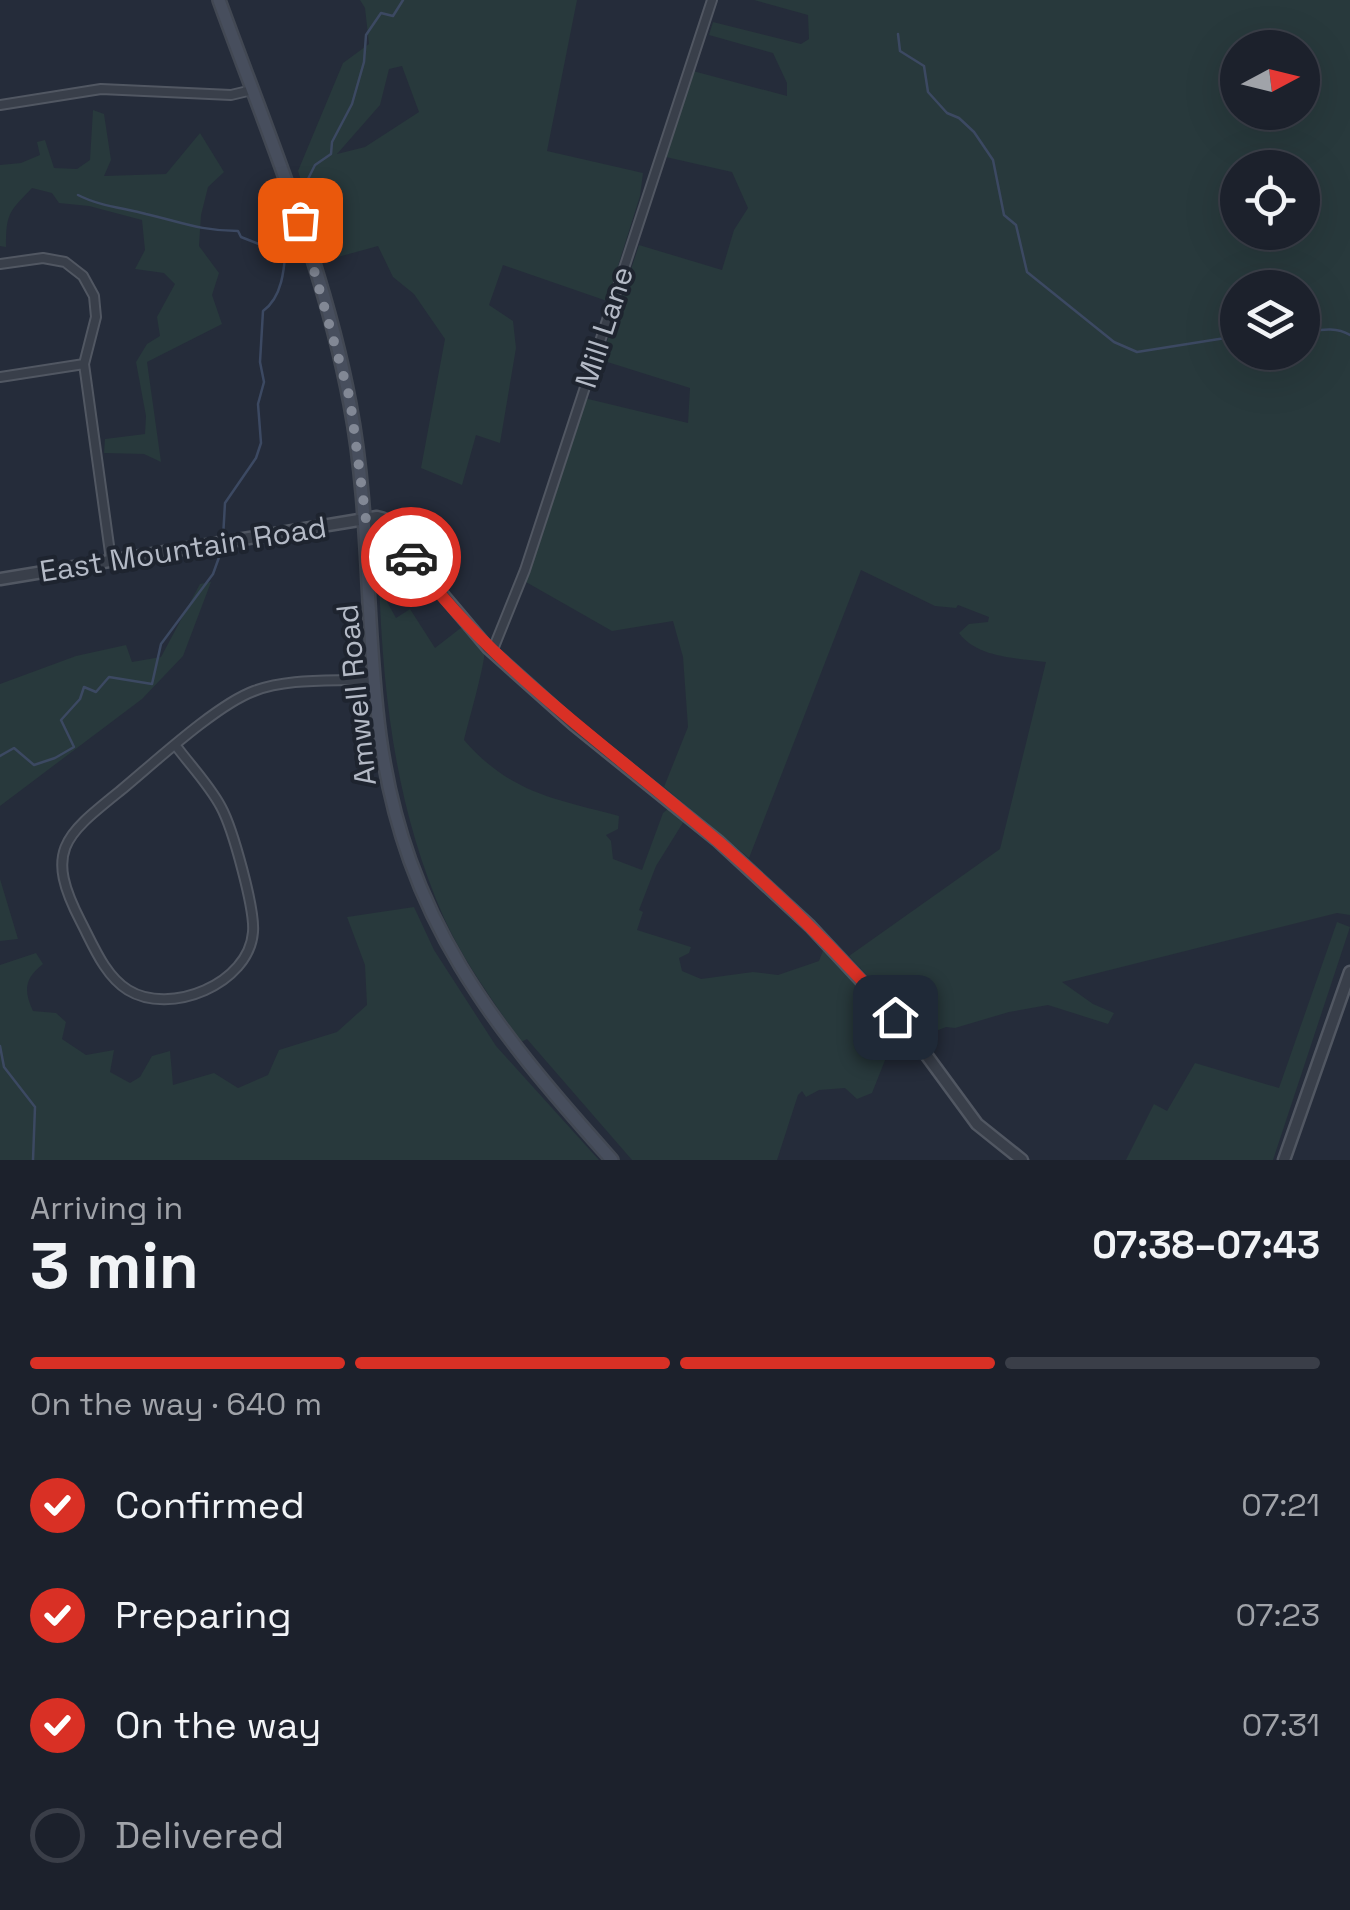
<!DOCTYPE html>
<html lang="en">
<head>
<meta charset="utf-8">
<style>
  :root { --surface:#1c212c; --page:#292e38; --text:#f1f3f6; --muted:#a0a3a9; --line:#3a3e48; --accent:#d93025 }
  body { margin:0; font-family:"Space Grotesk",sans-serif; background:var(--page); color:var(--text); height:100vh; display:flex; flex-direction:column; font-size:38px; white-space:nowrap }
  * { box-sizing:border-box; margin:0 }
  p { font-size:32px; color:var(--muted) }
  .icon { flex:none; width:55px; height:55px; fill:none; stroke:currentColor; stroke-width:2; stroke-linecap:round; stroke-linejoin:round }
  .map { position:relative; height:1160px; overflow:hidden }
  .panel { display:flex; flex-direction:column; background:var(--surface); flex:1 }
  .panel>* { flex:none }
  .needle { width:65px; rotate:83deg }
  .buttons { position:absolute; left:1220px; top:30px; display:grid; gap:20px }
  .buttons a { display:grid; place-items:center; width:100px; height:100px; border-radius:50%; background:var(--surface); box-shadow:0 10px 40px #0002,0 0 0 2px var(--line); font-size:50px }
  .pin { position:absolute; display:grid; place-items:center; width:85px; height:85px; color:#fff; margin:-42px; border-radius:20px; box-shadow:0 5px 15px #0006 }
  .courier { position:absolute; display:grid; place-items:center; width:100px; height:100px; margin:-50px; border:8px solid #d93025; border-radius:50%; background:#fff; color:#222; box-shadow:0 2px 12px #0007 }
  .headline em { font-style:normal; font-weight:600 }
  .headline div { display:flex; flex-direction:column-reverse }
  .headline { display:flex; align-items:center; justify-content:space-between; height:170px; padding:0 30px }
  h1 { font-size:65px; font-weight:600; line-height:75px }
  .bar { display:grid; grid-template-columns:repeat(4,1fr); gap:15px 10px; align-content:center; height:120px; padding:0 30px }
  .bar i { height:12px; border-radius:8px; background:var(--line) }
  .bar .selected { background:var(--accent) }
  .bar p { grid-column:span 4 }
  ol { padding:0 30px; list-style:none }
  li { display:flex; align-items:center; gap:30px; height:110px }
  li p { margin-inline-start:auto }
  li .icon { padding:10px; border-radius:50%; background:var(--accent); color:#fff; stroke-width:4 }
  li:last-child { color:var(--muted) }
  li i { width:55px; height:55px; border:5px solid var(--line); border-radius:50% }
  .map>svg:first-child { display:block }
  .green { fill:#28393c; fill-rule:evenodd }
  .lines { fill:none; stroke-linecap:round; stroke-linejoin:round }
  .stream { stroke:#3c4962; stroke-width:2.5 }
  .minor-casing { stroke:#515762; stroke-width:12 }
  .tertiary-casing { stroke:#515762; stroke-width:15 }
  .secondary-casing { stroke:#424853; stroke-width:16 }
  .minor { stroke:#393f4a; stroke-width:8 }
  .tertiary { stroke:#393f4a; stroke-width:10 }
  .secondary { stroke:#474e5d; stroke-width:11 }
  .done { stroke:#828895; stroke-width:10; stroke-dasharray:0 18 }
  .route { stroke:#d93025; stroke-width:12 }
  .labels { text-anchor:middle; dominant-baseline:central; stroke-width:8; stroke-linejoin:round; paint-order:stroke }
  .street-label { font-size:30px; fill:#b4bac6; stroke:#1e242f }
</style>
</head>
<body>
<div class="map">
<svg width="1350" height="1160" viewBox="0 0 1350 1160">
  <rect width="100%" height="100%" fill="#252c3a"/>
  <path class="green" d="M360,0H577L547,151L643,173L640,196L607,301L503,265L489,305L513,321L516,348L500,443L476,435L462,485L421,468L445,339L414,294L393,277L378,246L327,260L298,171L343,63L369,44L365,8ZM402,66L419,112L365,147L337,154L380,105L389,69Z
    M754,0H1350V915L1337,913L1062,982L1093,1004L1114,1013L1108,1024L1048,1005L1009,1012L955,1028L946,1027L923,1036L849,956L1000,849L1046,662C1018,658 977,658 959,633L969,624L988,622L989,617L958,605L956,608L935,606L861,570L749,858L664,787L688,727L683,657L673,621L612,631L526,582L584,398L688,423L690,388L601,360L639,245L722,270L734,230L748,208L732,172L666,157L693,71L787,96V83L773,53L709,35L713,22L801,44L809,39L808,15ZM1238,48H1302V112H1238ZM1238,168H1302V232H1238ZM1238,288H1302V352H1238Z
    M93,110L104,114L111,160L104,176L166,174L200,133L224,172L208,187L201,215L199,246L219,273L212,295L222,324L147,362L161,462L144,454L104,453L105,439L145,434L146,416L136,362L147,344L160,336L157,317L175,284L164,273L135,269L145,250L142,220L89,206L59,203L52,193L32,188C9,212 6,213 6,247L0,246V165L21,163L40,155L37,142L45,140L54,168L77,169L90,160Z
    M379,580L393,590L386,600L396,618L410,609L435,648L462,627C468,638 479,642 484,652C487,657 467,727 464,740C510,793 555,799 619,816L618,829L606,835L611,841L613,859L642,870L663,813L669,808L684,821L656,866L639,910L643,912L637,930L691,947L689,953L679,958L682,971L701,979L753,972L778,975L819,961L824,948L897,1030L872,1093L857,1099L845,1088L819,1090L806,1097L802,1091L798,1095L777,1160H632L527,1039L521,1042C494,1002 464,962 444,918C396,809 383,698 379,580Z
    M211,582L183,656L142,699L0,806V684L76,656L126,645L132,662L161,657L200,584Z
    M0,879L18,939L0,941Z
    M414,907L434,950L496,1046L599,1160H0V965L36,953L43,964C25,978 23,990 33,1011L56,1013L66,1022L62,1039L86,1055L114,1050L110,1072L130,1083L140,1077L152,1056L170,1051L173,1085L214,1073L238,1088L268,1075L279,1050L337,1032L367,1005L365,965L347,917Z
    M1337,922L1350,927L1273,1160H1126L1154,1104L1167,1111L1195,1063L1279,1088Z"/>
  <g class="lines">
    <path class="stream" d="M898,34L900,51L924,66L928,92L947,113L959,118L974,132L993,160L1004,215L1016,225L1027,272L1114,342L1137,352L1238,336
      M78,195C99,206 124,208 146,214C181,222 201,231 238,231L241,237L282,253
      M302,207L311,188L308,179L315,165L331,154L332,142L352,104L364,62L366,35L381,13L393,16L403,0
      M1302,332C1319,330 1336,326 1350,335
      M223,538L225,503L256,458L261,443L258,404L264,382L260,362L263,311C288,293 284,252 288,224L291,222
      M0,756L14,748L34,765L55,758L74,747L61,720L80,699L84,687L96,692L109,677L152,684L161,644L213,574L222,549
      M0,1046L4,1067L35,1107L33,1160"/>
    <g class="minor-casing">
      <path id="minor" d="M0,105L101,89L231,95L252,90
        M0,264L43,258L65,262L83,276L94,296L96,317L84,364L111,560
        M0,377L84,364
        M492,652L525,570L712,0
        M176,746C191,766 210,786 221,807C233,829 255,909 253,932C249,984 170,1016 128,990C105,976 93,945 81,922C44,851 64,836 120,791C154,763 216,705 254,691C290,677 336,682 375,679"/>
    </g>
    <g class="tertiary-casing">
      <path id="tertiary" d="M367,520L388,530L488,648L573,724L718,841L810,926L911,1034L977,1124L1022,1160
        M368,556L375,540L384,536L394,539
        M0,579L377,517C392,520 396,527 401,541
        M1284,1160L1350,972"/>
    </g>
    <g class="secondary-casing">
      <path id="secondary" d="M219,0C267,132 324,265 350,404C371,514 365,625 380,736C405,919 493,1027 612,1160"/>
    </g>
    <use href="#minor" class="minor"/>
    <use href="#tertiary" class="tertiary"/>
    <use href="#secondary" class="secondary"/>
  </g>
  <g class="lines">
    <path class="done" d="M300,220L350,399L366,520L388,530L411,557"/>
    <path class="route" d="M411,557C485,659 587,731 682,811C759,874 830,943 895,1017"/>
  </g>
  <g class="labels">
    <g class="street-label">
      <text transform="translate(604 327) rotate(-72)">Mill Lane</text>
      <text transform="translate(183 549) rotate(-9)">East Mountain Road</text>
      <text transform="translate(356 695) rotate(-96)">Amwell Road</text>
    </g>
  </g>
</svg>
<div class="buttons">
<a><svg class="needle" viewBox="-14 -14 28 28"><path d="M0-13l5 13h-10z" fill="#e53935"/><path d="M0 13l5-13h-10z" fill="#a0a3a9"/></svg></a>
<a><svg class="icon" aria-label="locate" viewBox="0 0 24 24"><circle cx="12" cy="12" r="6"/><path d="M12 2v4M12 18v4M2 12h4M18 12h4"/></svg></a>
<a><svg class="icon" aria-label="layers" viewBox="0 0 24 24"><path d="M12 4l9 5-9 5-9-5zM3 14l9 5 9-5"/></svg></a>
</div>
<div class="pin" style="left:300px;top:220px;background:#ea580c"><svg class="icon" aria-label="bag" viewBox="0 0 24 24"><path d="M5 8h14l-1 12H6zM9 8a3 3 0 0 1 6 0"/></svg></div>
<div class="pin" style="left:895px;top:1017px;background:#1f2937"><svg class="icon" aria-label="home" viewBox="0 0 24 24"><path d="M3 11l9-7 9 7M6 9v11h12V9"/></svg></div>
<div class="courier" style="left:411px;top:557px"><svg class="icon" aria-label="car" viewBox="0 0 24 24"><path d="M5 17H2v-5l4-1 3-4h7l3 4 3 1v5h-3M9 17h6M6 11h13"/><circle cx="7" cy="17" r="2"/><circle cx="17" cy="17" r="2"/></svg></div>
</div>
<section class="panel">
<div class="headline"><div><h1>3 min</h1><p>Arriving in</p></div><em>07:38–07:43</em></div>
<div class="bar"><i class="selected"></i><i class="selected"></i><i class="selected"></i><i></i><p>On the way · 640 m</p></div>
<ol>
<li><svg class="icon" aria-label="check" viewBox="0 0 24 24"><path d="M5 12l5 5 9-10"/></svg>Confirmed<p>07:21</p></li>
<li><svg class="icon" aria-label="check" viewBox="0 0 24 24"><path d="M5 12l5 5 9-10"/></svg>Preparing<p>07:23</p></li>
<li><svg class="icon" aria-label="check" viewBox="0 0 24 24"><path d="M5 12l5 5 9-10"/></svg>On the way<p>07:31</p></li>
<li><i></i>Delivered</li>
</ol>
</section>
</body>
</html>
